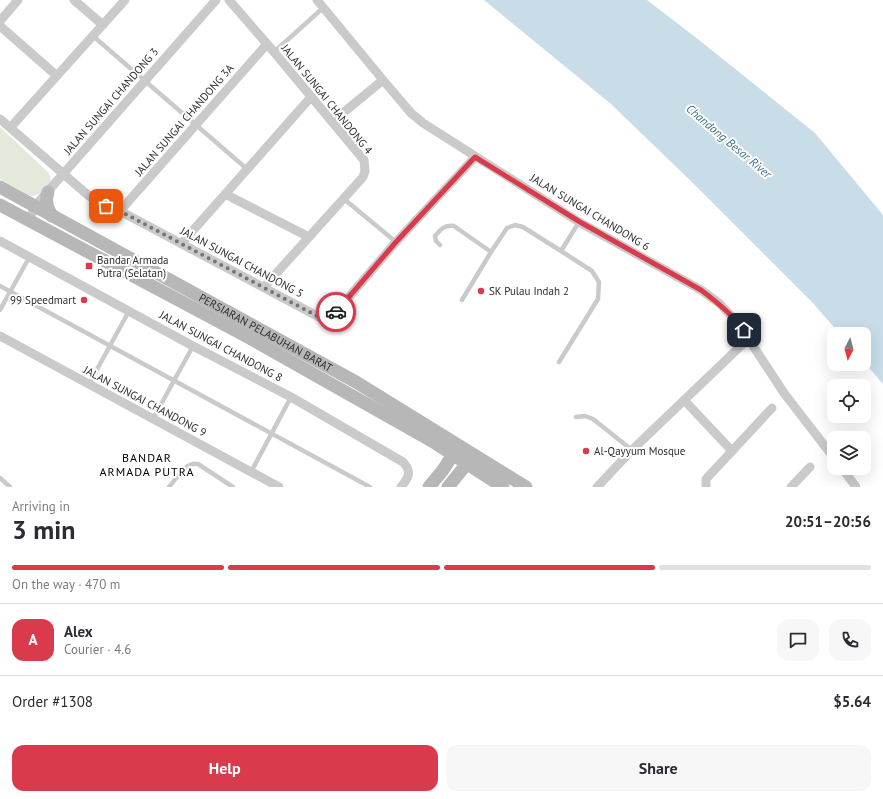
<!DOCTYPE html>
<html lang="en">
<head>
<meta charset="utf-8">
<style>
  :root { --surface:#fff; --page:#f7f7f7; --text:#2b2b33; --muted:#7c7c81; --line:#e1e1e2; --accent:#d93a4c }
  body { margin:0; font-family:"PT Sans",sans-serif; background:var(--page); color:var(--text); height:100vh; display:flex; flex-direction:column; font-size:15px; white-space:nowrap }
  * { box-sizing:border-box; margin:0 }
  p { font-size:13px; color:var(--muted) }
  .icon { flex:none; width:22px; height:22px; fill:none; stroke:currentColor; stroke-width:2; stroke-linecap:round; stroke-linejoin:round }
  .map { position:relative; height:487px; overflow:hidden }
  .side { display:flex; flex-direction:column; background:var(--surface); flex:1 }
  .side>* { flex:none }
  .needle { width:26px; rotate:186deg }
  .tools { position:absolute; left:827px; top:327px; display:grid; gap:8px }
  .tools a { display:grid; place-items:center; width:44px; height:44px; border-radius:8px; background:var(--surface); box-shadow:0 4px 16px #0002; font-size:20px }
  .pin { position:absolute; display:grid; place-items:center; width:34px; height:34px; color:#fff; margin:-17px; border-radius:8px; box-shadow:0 2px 6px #0006 }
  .courier { position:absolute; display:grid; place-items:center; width:40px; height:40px; margin:-20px; border:3px solid #d93a4c; border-radius:50%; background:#fff; color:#222; box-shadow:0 1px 5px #0007 }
  .head em { font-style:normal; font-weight:600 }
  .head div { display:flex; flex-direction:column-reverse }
  .head { display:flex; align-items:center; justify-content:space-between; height:68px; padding:0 12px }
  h1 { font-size:26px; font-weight:600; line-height:30px }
  .bar { display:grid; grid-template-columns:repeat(4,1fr); gap:6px 4px; align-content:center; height:48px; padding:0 12px }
  .bar i { height:5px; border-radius:3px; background:var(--line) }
  .bar .on { background:var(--accent) }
  .bar p { grid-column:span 4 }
  .line { display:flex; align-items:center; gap:10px; padding:0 12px; border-top:1px solid var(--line) }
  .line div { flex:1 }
  .round { display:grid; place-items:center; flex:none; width:42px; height:42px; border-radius:12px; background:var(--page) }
  .action { display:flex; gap:8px; margin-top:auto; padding:8px 12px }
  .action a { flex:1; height:46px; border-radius:12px; background:var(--accent); color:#fff; font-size:16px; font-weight:600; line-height:46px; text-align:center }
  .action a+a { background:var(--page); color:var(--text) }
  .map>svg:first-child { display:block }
  .green { fill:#e3e9db }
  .water { fill:#c8dde8 }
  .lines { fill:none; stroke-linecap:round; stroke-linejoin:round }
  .lane { stroke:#cacaca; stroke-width:4.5 }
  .street { stroke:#cacaca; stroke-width:9 }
  .secondary { stroke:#b7b7b7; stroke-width:13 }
  .done { stroke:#767676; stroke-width:4; stroke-dasharray:0 7.2 }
  .route { stroke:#d93a4c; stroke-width:5 }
  .poi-dot { fill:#d93a4c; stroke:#fff; stroke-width:1.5 }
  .labels { text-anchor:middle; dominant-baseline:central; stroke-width:4; stroke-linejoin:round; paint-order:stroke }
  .street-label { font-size:11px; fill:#2d2d2d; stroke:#fff }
  .poi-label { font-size:11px; fill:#2d2d2d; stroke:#fff; text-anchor:start }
  .water-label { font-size:12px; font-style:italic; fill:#417089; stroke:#fff }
  .neighbourhood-label { font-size:12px; letter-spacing:1px; fill:#000; stroke:#fff }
</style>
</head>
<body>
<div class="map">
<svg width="883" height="487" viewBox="0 0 883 487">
  <rect width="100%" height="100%" fill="#fff"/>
  <path class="green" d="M0,127L49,173L51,181C45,188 41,196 31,196L0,179Z"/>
  <path class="water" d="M484,0H647L699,40L815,133L883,215V384L864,362V334H840L811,301L697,187L611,104Z"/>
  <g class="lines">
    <path class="lane" d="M93,36L247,169
      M274,52L323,8
      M344,199L396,242
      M440,245L436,241L435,236C441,229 444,225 454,226L491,252
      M0,286L370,487
      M462,300L491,252L507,228L515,225L523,227L561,251L579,222
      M0,310L30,256
      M559,362L598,299L599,282L592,271L561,251
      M89,384L129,311
      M576,417L585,416L593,419L632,450
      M153,419L193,346
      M251,472L291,397
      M0,478L10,487
      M169,487C177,478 186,461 198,464L233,487"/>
    <path class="street" d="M74,0L103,25
      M229,0L274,52L364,160L365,171L363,177L264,287
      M317,0L383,80L411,113L423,123L579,222L701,290L719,303L738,323L784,393L834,458
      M0,21L18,0
      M0,26L57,76
      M0,119L89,196L105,206L120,211L319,317L330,316L336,312L396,242L475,157
      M332,122L383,80
      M10,128L125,0
      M225,194L309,237
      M120,211L267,44
      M29,221L35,206L216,0
      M0,241L193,346L291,397L403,462C412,472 409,477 401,487
      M181,244L311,97
      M0,336L279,487
      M684,400L732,451
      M842,468L856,487
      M597,487L632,450L749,338
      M706,487V479L772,408
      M791,487L810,467"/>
    <g class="secondary">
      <path id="s1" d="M0,187L356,382L526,487"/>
      <path d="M48,192C45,202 47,207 52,216"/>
      <path d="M0,205L246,336L432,441L503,487"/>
      <path d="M429,487L443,470L457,448"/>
      <path d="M448,487L473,456"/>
    </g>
  </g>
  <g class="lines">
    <path class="done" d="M106,206L120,211L319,317L330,316L336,312"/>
    <path class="route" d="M336,312L396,242L475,157L580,222L701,290C717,302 732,314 744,330"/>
  </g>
  <g class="poi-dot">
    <rect x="85" y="262" width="8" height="8" rx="2"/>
    <circle cx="481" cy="291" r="4"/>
    <circle cx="84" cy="300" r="4"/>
    <circle cx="586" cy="451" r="4"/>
  </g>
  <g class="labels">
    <g class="street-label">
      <text transform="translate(327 99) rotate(51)">JALAN SUNGAI CHANDONG 4</text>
      <text transform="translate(111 101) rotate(-49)">JALAN SUNGAI CHANDONG 3</text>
      <text transform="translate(184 120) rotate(-49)">JALAN SUNGAI CHANDONG 3A</text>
      <text transform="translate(590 212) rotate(31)">JALAN SUNGAI CHANDONG 6</text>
      <text transform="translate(242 262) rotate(28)">JALAN SUNGAI CHANDONG 5</text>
      <text stroke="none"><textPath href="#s1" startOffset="303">PERSIARAN PELABUHAN BARAT</textPath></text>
      <text transform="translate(221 346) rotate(28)">JALAN SUNGAI CHANDONG 8</text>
      <text transform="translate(145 401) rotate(28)">JALAN SUNGAI CHANDONG 9</text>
    </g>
    <g class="poi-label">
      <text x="97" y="260">Bandar Armada<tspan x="97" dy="13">Putra (Selatan)</tspan></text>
      <text x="489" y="291">SK Pulau Indah 2</text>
      <text x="76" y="300" text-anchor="end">99 Speedmart</text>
      <text x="594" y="451">Al-Qayyum Mosque</text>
    </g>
    <g class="water-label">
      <text transform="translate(729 141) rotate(40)">Chandong Besar River</text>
    </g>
    <g class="neighbourhood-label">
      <text x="147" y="457">BANDAR<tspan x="147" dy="14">ARMADA PUTRA</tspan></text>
    </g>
  </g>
</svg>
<div class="tools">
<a><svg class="needle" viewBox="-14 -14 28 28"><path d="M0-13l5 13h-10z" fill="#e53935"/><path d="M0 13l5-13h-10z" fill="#7c7c81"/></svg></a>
<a><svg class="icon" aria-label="locate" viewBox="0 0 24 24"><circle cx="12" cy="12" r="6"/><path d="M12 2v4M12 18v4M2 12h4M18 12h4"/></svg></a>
<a><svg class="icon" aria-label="layers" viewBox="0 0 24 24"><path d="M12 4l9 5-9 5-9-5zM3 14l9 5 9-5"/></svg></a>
</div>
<div class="pin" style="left:106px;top:206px;background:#ea580c"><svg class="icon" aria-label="bag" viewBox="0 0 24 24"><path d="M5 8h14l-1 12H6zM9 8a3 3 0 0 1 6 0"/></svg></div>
<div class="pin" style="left:744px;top:330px;background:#1f2937"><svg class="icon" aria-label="home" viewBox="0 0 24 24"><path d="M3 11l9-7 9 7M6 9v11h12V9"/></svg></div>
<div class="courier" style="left:336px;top:312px"><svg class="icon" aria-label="car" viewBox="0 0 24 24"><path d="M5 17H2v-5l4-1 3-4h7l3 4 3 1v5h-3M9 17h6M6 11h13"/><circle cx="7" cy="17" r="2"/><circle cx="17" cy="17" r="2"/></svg></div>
</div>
<section class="side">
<div class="head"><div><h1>3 min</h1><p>Arriving in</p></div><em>20:51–20:56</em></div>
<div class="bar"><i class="on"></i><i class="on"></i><i class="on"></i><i></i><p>On the way · 470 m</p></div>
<div class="line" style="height:72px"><b class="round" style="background:var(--accent);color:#fff">A</b><div><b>Alex</b><p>Courier · 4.6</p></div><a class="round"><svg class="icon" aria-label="chat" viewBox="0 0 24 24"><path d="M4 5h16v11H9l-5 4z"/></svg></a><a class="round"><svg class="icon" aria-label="phone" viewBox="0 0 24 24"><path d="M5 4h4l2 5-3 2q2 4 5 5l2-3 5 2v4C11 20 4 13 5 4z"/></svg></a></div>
<div class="line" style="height:52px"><div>Order #1308</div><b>$5.64</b></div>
<div class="action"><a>Help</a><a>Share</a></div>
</section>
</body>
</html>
